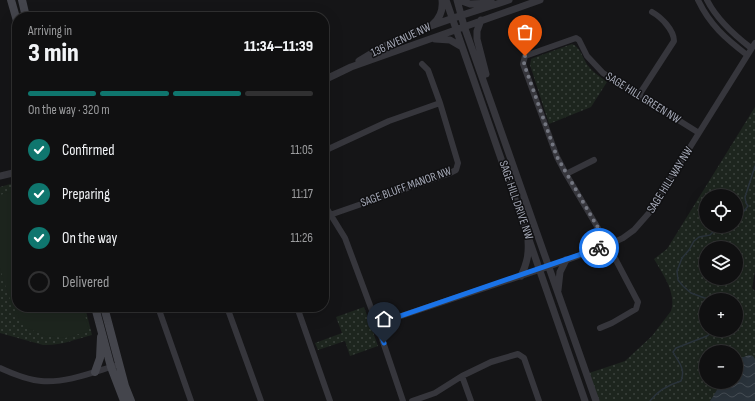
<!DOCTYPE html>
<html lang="en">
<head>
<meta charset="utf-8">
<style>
  :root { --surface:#101011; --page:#19191a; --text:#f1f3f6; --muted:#9c9d9f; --line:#303031; --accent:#0f766e }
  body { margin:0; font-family:"Sofia Sans Condensed",sans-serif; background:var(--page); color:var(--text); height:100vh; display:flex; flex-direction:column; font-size:15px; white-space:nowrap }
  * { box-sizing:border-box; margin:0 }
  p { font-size:13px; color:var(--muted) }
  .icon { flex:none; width:22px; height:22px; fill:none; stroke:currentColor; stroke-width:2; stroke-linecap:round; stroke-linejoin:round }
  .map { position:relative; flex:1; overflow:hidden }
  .sheet { position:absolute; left:12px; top:12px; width:317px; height:300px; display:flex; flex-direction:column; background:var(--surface); border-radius:16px; box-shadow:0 4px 16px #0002,0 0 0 1px var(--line) }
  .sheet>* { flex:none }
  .tools { position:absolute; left:699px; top:189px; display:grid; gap:8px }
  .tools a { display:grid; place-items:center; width:44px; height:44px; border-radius:50%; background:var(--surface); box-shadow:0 4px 16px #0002,0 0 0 1px var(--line); font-size:20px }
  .pin { position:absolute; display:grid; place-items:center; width:34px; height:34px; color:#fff; margin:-41px -17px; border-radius:50% 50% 50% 0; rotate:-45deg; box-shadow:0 0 4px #0007 }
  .pin .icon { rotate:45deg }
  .courier { position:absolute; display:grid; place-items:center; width:40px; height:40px; margin:-20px; border:3px solid #1a73e8; border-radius:50%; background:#fff; color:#222; box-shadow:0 1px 5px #0007 }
  .overview em { font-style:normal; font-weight:800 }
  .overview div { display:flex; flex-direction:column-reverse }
  .overview { display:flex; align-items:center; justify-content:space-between; height:68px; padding:0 16px }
  h1 { font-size:26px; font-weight:800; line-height:30px }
  .bar { display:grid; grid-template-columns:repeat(4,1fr); gap:6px 4px; align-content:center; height:48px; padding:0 16px }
  .bar i { height:5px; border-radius:3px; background:var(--line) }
  .bar .active { background:var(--accent) }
  .bar p { grid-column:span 4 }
  ol { padding:0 16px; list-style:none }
  li { display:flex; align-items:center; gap:12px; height:44px }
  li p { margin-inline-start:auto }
  li .icon { padding:4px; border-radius:50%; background:var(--accent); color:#fff; stroke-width:4 }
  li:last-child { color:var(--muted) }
  li i { width:22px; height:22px; border:2px solid var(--line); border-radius:50% }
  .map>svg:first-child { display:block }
  .grass { fill:url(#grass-dots); fill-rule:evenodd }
  .garden { fill:#1d251e }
  .water { fill:url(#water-waves) }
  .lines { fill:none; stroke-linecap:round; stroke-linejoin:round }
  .stream { stroke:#2a333b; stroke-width:1.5 }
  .minor { stroke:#36363c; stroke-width:6 }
  .tertiary { stroke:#36363c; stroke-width:7 }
  .secondary { stroke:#44454c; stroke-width:8 }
  .done { stroke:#737680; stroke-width:4; stroke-dasharray:0 7.2 }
  .route { stroke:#1a73e8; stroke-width:5 }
  .labels { text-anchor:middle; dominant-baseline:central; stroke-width:3; stroke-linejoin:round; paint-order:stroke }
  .street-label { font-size:12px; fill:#a6aab8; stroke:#101012 }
</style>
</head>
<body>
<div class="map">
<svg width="755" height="401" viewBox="0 0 755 401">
  <defs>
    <pattern id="grass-dots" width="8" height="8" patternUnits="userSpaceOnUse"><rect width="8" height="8" fill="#1d251e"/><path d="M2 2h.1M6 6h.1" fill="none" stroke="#3b423d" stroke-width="1.8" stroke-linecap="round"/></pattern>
    <pattern id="water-waves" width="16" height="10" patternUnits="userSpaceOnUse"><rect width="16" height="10" fill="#2a333b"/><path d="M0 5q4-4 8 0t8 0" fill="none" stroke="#464e55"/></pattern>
  </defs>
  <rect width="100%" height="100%" fill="#151517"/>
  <path class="grass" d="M572,44C581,47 583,60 589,67C594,73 601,77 607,82L591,107L549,124L530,65L531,59L533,58Z
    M755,107V271L752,288L755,291V401H598L589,373L625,361L652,336L671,311C677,293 662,273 654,259L667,249ZM706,196H736V226H706ZM706,248H736V278H706ZM706,300H736V330H706ZM706,352H736V382H706Z
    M17,182V307H85L92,335C76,339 60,346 43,345L0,333V187Z
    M364,307L378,346L350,356L345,341L318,350L315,343L342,333L336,317Z"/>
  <path class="garden" d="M17,190V307H83L89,331L65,338L45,336L28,328L19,319L8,294L0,268V195Z"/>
  <path class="water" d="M749,355L753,356L755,359V401H710L722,382H736V361L741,358Z"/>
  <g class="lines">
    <path class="stream" d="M744,211L748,206L746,203L745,197L755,166
      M710,300L691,293L683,286L678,280L677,271L682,258L689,250L694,241L699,237L710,235L716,229L725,226
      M650,401C658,390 668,385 681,381C686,368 678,362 673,352L676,348L707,336L715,330"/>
    <path class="minor" d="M698,0C710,25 725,38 747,55
      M707,0C717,20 734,35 751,48
      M422,64L428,70L440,103
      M639,95L674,41C674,30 661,17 652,12
      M324,151L389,121L440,103L458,163L456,170L448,174L324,217
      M566,174L594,160
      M324,204L345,238L377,324L403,401
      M158,307L191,401
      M227,307L261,401
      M297,307L330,401
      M377,324L548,267L608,245L623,238L634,230L649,213L755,43
      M600,328L612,323L636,309L638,302L608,245L566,174L557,157L523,64L525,56L576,38L579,40L587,56L603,73L699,133
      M0,368C13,374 27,380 41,381C66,383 91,373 114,366
      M462,376L471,401
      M412,401L435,393L462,376L491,362L518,354L524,358L539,401"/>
    <path class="tertiary" d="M446,0L585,401
      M457,0L464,26L596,401
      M459,0L470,4L492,3
      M481,20L477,31V39L486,74
      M433,24C440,18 443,9 442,0
      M435,39L450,40L462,47
      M359,61C404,31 458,17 509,0
      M324,80L351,67L540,0
      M0,176L17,172
      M521,276C527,263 529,254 528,241
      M558,290L560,272L566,260"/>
    <path class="secondary" d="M11,0L17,21
      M22,0L26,17
      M95,307L111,367L124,401
      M104,307L125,386L131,401
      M95,372L100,358L101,337"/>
  </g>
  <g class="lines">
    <path class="done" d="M525,56L524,64L557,157L608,245L599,248"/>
    <path class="route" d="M384,343L377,324L599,248"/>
  </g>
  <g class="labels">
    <g class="street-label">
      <text transform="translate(401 40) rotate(-25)">136 AVENUE NW</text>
      <text transform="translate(643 98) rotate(32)">SAGE HILL GREEN NW</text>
      <text transform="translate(670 180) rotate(-58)">SAGE HILL WAY NW</text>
      <text transform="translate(406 187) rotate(-20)">SAGE BLUFF MANOR NW</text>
      <text transform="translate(516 200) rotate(71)">SAGE HILL DRIVE NW</text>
    </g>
  </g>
</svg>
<div class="tools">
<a><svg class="icon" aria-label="locate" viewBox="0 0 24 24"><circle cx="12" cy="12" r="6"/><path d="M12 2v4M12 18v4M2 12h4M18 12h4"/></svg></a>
<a><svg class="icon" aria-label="layers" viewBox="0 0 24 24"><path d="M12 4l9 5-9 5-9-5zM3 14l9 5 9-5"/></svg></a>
<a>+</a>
<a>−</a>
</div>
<div class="pin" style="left:525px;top:56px;background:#ea580c"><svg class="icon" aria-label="bag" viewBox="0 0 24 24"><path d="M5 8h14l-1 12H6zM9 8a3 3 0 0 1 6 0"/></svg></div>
<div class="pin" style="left:384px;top:343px;background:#1f2937"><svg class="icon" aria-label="home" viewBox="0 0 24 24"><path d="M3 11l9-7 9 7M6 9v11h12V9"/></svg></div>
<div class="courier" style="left:599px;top:248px"><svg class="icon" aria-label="bike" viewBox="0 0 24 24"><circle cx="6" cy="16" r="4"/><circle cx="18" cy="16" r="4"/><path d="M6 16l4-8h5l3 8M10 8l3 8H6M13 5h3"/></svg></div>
<section class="sheet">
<div class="overview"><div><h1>3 min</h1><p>Arriving in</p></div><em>11:34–11:39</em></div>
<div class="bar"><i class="active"></i><i class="active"></i><i class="active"></i><i></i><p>On the way · 320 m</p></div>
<ol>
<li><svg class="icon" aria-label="check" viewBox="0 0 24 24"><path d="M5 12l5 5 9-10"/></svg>Confirmed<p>11:05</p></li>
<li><svg class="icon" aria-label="check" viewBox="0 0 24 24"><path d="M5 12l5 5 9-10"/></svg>Preparing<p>11:17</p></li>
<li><svg class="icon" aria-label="check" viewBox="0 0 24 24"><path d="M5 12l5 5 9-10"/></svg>On the way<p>11:26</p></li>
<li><i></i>Delivered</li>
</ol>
</section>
</div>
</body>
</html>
